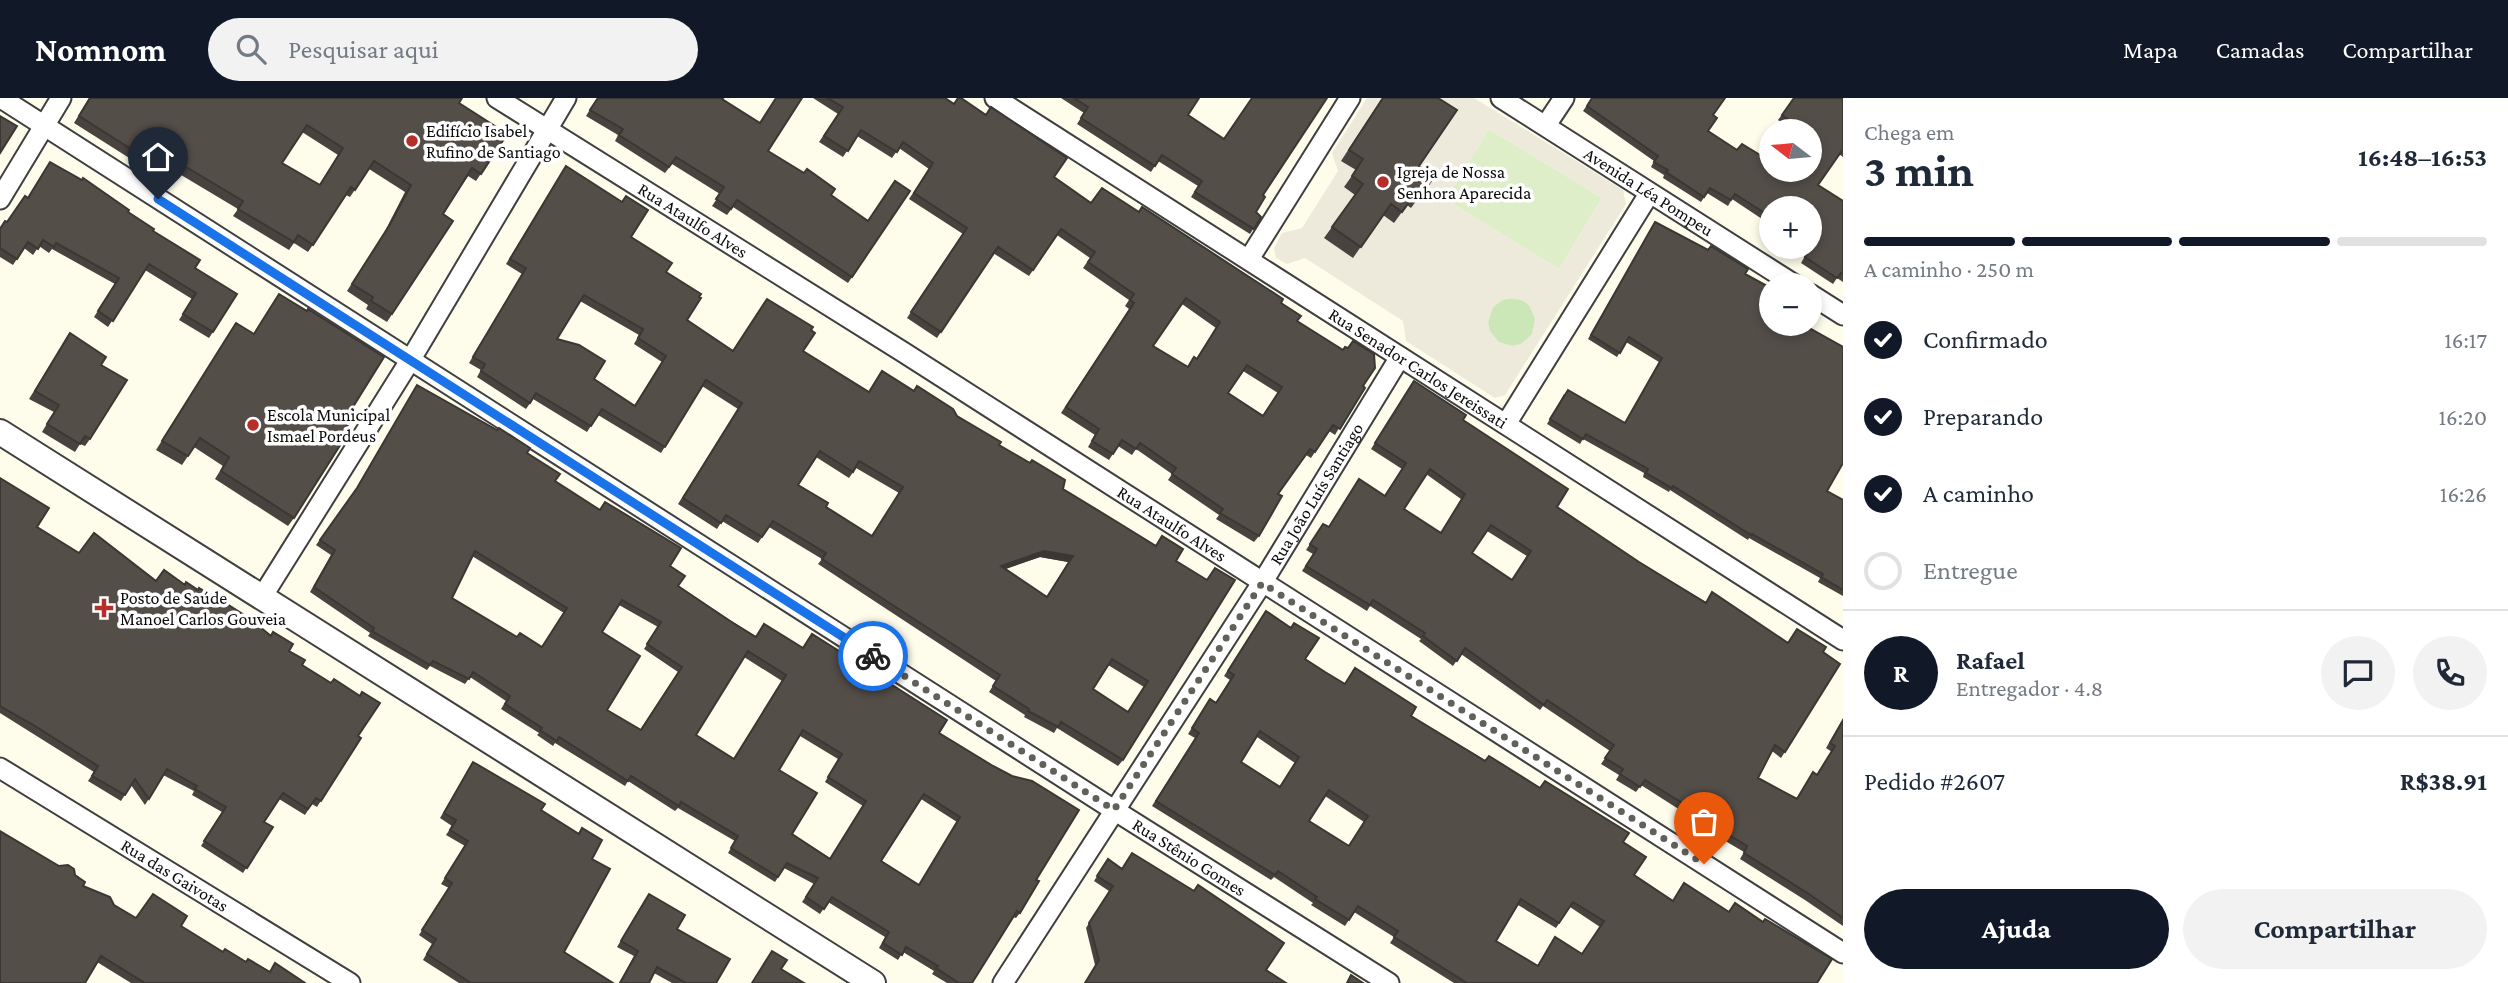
<!DOCTYPE html>
<html lang="pt">
<head>
<meta charset="utf-8">
<style>
  :root { --surface:#fff; --page:#f2f2f3; --text:#1f2937; --muted:#747a83; --line:#e0e1e3; --accent:#111827 }
  body { margin:0; font-family:"Crimson Pro",serif; background:var(--page); color:var(--text); height:100vh; display:flex; flex-direction:column; font-size:26px; white-space:nowrap }
  * { box-sizing:border-box; margin:0 }
  p { font-size:23px; color:var(--muted) }
  .icon { flex:none; width:38px; height:38px; fill:none; stroke:currentColor; stroke-width:2; stroke-linecap:round; stroke-linejoin:round }
  .map { position:relative; flex:1; overflow:hidden }
  .panel { display:flex; flex-direction:column; background:var(--surface); width:665px }
  .panel>* { flex:none }
  .needle { width:46px; rotate:286deg }
  .controls { position:absolute; left:1759px; top:21px; display:grid; gap:14px }
  .controls a { display:grid; place-items:center; width:63px; height:63px; border-radius:50%; background:var(--surface); box-shadow:0 4px 10px #0003; font-size:35px }
  .pin { position:absolute; display:grid; place-items:center; width:60px; height:60px; color:#fff; margin:-72px -30px; border-radius:50% 50% 50% 0; rotate:-45deg; box-shadow:0 0 7px #0007 }
  .pin .icon { rotate:45deg }
  .courier { position:absolute; display:grid; place-items:center; width:70px; height:70px; margin:-35px; border:5px solid #1a73e8; border-radius:50%; background:#fff; color:#222; box-shadow:0 2px 9px #0007 }
  .summary em { font-style:normal; font-weight:700 }
  .summary div { display:flex; flex-direction:column-reverse }
  .summary { display:flex; align-items:center; justify-content:space-between; height:119px; padding:0 21px }
  h1 { font-size:46px; font-weight:700; line-height:52px }
  .bar { display:grid; grid-template-columns:repeat(4,1fr); gap:10px 7px; align-content:center; height:84px; padding:0 21px }
  .bar i { height:9px; border-radius:5px; background:var(--line) }
  .bar .selected { background:var(--accent) }
  .bar p { grid-column:span 4 }
  .line { display:flex; align-items:center; gap:18px; padding:0 21px; border-top:2px solid var(--line) }
  .line div { flex:1 }
  .round { display:grid; place-items:center; flex:none; width:74px; height:74px; border-radius:37px; background:var(--page) }
  ol { padding:0 21px; list-style:none }
  li { display:flex; align-items:center; gap:21px; height:77px }
  li p { margin-inline-start:auto }
  li .icon { padding:7px; border-radius:50%; background:var(--accent); color:#fff; stroke-width:4 }
  li:last-child { color:var(--muted) }
  li i { width:38px; height:38px; border:4px solid var(--line); border-radius:50% }
  .button { display:flex; gap:14px; margin-top:auto; padding:14px 21px }
  .button a { flex:1; height:80px; border-radius:42px; background:var(--accent); color:#fff; font-size:28px; font-weight:700; line-height:80px; text-align:center }
  .button a+a { background:var(--page); color:var(--text) }
  header { display:flex; align-items:center; gap:42px; box-sizing:border-box; height:98px; padding:0 35px; background:var(--accent); color:#fff }
  header strong { font-size:33px }
  nav { display:flex; gap:38px; margin-inline-start:auto; font-size:24px }
  .search { width:490px; height:63px; background:var(--page); display:flex; align-items:center; gap:18px; box-sizing:border-box; padding:0 24px; border-radius:38px; color:var(--muted); font-size:26px }
  main { display:flex; flex:1; min-height:0 }
  .map>svg:first-child { display:block }
  .green { fill:#cce7b7 }
  .pitch { fill:#deeec8 }
  .plaza { fill:#edeadc; fill-rule:evenodd }
  .lines { fill:none; stroke-linecap:round; stroke-linejoin:round }
  .minor-casing { stroke:#3f3f3f; stroke-width:23 }
  .tertiary-casing { stroke:#3f3f3f; stroke-width:28 }
  .minor { stroke:#fff; stroke-width:19 }
  .tertiary { stroke:#fff; stroke-width:24 }
  .wall { fill:#48433f; fill-rule:evenodd }
  .shaded-wall { fill:#3b3733 }
  .building { fill:#544e49; stroke:#3b3733; stroke-width:2; fill-rule:evenodd }
  .done { stroke:#61605a; stroke-width:7; stroke-dasharray:0 12.6 }
  .route { stroke:#1a73e8; stroke-width:9 }
  .poi-dot { fill:#b62e2a; stroke:#fff; stroke-width:2.5 }
  .labels { text-anchor:middle; dominant-baseline:central; stroke-width:7; stroke-linejoin:round; paint-order:stroke }
  .poi-label { font-size:18px; fill:#0c0c0c; stroke:#fff; text-anchor:start }
  .street-label { font-size:18px; fill:#0c0c0c; stroke:#fff }
</style>
</head>
<body>
<header>
<strong>Nomnom</strong>
<div class="search"><svg class="icon" aria-label="search" viewBox="0 0 24 24"><circle cx="10" cy="10" r="6"/><path d="M15 15l6 6"/></svg>Pesquisar aqui</div>
<nav><a>Mapa</a><a>Camadas</a><a>Compartilhar</a></nav>
</header>
<main>
<div class="map">
<svg width="1843" height="885" viewBox="0 0 1843 885">
  <rect width="100%" height="100%" fill="#fefceb"/>
  <path class="green" d="M1488 224a24 24 0 1 1 48 0a24 24 0 1 1-48 0Z"/>
  <path class="pitch" d="M1489,31L1602,100L1559,171L1446,102Z"/>
  <path class="plaza" d="M1367,0H1382L1342,63L1356,72L1344,89L1355,97L1352,160L1449,24L1411,0H1474L1623,92L1626,106L1505,297L1495,300L1406,243L1403,223L1305,160L1287,166L1276,160L1274,150L1282,135L1302,130L1338,73L1332,55ZM1489,31L1602,100L1559,171L1446,102ZM1506,200L1522,202L1529,207L1535,221L1532,236L1521,246L1513,248L1499,244L1489,232L1488,225L1493,209Z"/>
  <g class="lines">
    <g class="minor-casing">
      <g id="minor">
        <path id="s1" d="M1,0L1114,712L1389,885"/>
        <path id="s2" d="M497,0L903,254L1843,855"/>
        <path id="s3" d="M995,0L1843,542"/>
        <path id="s4" d="M1501,0L1795,187"/>
        <path d="M1546,27L1564,0"/>
        <path d="M0,101L61,0"/>
        <path d="M1249,161L1350,0"/>
        <path d="M1810,196L1843,217"/>
        <path d="M1506,326L1649,96"/>
        <path d="M262,499L411,261L566,0"/>
        <path id="s5" d="M0,670L350,885"/>
        <path id="s6" d="M1003,885L1262,485L1400,259"/>
      </g>
    </g>
    <g class="tertiary-casing">
      <path id="tertiary" d="M0,334L873,885"/>
    </g>
    <use href="#minor" class="minor"/>
    <use href="#tertiary" class="tertiary"/>
  </g>
  <path class="wall" d="M89,0L459,5L495,35L504,41L476,83L468,78L443,116L453,123L387,224L366,211L368,207L347,193L384,135L405,94L369,71L350,99L346,97L308,154L294,145L289,152L233,118L238,111L141,53L134,63L74,25ZM302,34L338,57L319,87L282,65Z
    M597,0L722,1L768,53L868,123L910,93L848,185L733,109L727,117L712,108L720,96L672,66L665,75L615,43L618,37L586,18Z
    M813,0H945L1054,79L1091,105L1281,205L1297,223L1363,288L1335,337L1329,333L1311,360L1306,357L1278,396L1259,438L1254,444L1216,421L1219,417L1168,382L1172,376L1136,351L1132,357L1118,348L1109,362L1088,349L1095,337L1061,315L1129,211L1125,208L1129,202L1083,170L1090,160L1057,137L1029,178L993,155L937,240L907,220L963,136L909,101L929,71L899,50L892,60L857,38L843,59L819,44L838,16ZM1182,206L1216,230L1196,261L1188,269L1153,248ZM1243,273L1278,295L1263,317L1228,295Z
    M1061,0H1199L1188,17L1263,97L1256,114L1261,119L1250,136L1191,99L1198,88L1158,63L1151,74L1077,26L1084,15Z
    M1382,0L1419,68L1434,79L1411,110L1407,107L1394,125L1383,117L1353,160L1324,140L1355,97L1344,89L1356,72L1341,63Z
    M1592,0L1713,17L1708,33L1737,52L1765,60L1786,28L1778,22L1794,0H1843V59L1839,56L1818,87L1843,103V184L1837,180L1833,186L1801,165L1805,158L1793,149H1810L1771,110V127L1732,101L1728,108L1707,95L1701,104L1663,80L1664,77L1651,69L1654,63L1583,13Z
    M562,74L631,139L666,174L687,222L733,253L811,232L803,253L868,294L914,293L957,318L1063,391L1207,482L1123,662L1118,668L1057,630L1054,635L1024,619L1025,617L989,594L996,583L818,466L822,461L769,429L758,445L722,423L717,431L678,406L738,311L702,288L661,355L598,317L587,334L533,301L526,311L477,279L481,272L469,265L522,176L506,166ZM580,203L639,237L634,246L662,264L634,308L594,281L557,241ZM816,359L849,380L856,370L899,395L872,438L826,409L798,387ZM1040,459L1068,464L1047,499L1005,471ZM1108,567L1144,589L1128,614L1093,591Z
    M128,114L153,133L195,170L213,234L209,240L179,222L192,201L145,172L108,229L94,219L115,186L52,151L49,155L39,148L33,157L24,150L13,167L0,159V130L7,124Z
    M1652,129L1745,176L1827,393L1843,402V498L1818,484L1820,480L1749,440L1748,442L1670,392L1669,394L1643,379L1644,375L1583,341L1580,346L1547,326L1564,296L1625,325L1659,264L1626,244L1617,259L1588,241Z
    M230,234L343,325L294,420L288,428L215,381L223,368L194,349L182,367L156,352Z
    M65,243L101,267L90,341L85,348L80,346L75,354L42,334L54,314L29,301Z
    M1414,283L1463,322L1557,409L1639,464L1706,504L1788,545L1823,554L1840,566L1781,660L1772,653L1758,680L1796,701L1813,674L1817,677L1832,654L1826,650L1843,621V828L1805,802L1740,761L1744,754L1705,731L1701,736L1675,721L1680,712L1641,687L1636,694L1616,682L1619,677L1601,666L1610,653L1543,608L1540,612L1461,556L1453,568L1419,543L1421,541L1370,508L1367,513L1302,473L1313,456L1306,452L1323,426L1329,429L1384,398L1402,371L1371,351ZM1426,376L1461,401L1441,435L1404,411ZM1487,433L1527,458L1512,482L1472,455Z
    M417,287L527,355L555,383L670,468L678,488L756,539L939,635L1036,782L1020,815L1016,820L1013,819L972,885H947L932,876L934,873L903,854L898,862L879,850L885,839L828,804L820,816L802,804L814,786L784,770L775,784L728,755L735,743L678,710L675,713L628,683L625,688L555,645L553,648L537,637L539,635L501,611L506,603L470,579L465,586L430,568L427,572L368,538L370,535L310,494L331,457L316,447L354,395ZM472,458L564,515L542,549L517,539L452,500ZM619,507L658,529L644,551L678,574L640,632L607,612L602,534ZM744,559L782,583L734,661L696,637ZM800,638L838,661L825,684L863,708L830,760L792,736L779,672ZM921,701L957,724L919,787L881,763Z
    M0,380L37,429L79,455L156,483L185,487L289,553L302,567L358,638L361,640L317,709L312,706L305,717L279,701L264,724L273,729L243,775L201,748L222,714L192,697L194,693L163,677L145,707L131,687L121,703L88,683L94,674L0,615Z
    M1266,513L1305,561L1345,586L1411,618L1623,744L1634,777L1672,802L1817,885H1454L1390,845L1394,839L1354,814L1345,828L1311,807L1313,805L1274,779L1271,782L1152,708L1195,640L1188,636L1210,601L1216,605L1230,582L1224,578ZM1257,639L1295,665L1280,688L1241,664ZM1325,698L1364,724L1348,748L1309,723ZM1518,807L1556,830L1570,809L1600,829L1582,856L1538,868L1496,843Z
    M473,664L541,712L592,761L564,854L613,885H459L423,862L432,846L419,837L449,790L441,786L465,748L446,737L452,728L440,720Z
    M1108,761L1266,872L1095,867L1086,830L1109,793L1094,783Z
    M75,777L83,788L136,820L181,828L223,854L269,874L305,885H131L97,864Z
    M645,802L677,831L716,885H672L654,875L649,885H619L634,858L617,849Z"/>
  <path class="shaded-wall" d="M1044,453L1073,458L1068,464L1040,459L997,474L1001,468Z"/>
  <path class="building" d="M90,0H462L459,5L498,30L495,35L504,41L481,76L472,70L443,116L453,123L392,216L371,203L373,199L352,186L389,128L411,87L374,63L355,92L351,89L313,147L298,137L294,144L238,111L243,103L146,45L139,56L79,18ZM307,27L343,50L320,87L282,65Z
    M598,0H723L722,1L760,25L776,0H802L768,53L804,75L807,71L835,91L831,97L868,123L895,83L910,93L852,179L737,102L731,111L716,101L724,89L676,59L669,69L619,37L623,31L590,12Z
    M827,0H945L954,6L958,0H961L986,17L991,9L1067,60L1054,79L1091,105L1102,90L1139,114L1142,109L1283,201L1281,205L1301,218L1297,223L1343,252L1345,249L1348,250L1353,243L1374,256L1375,270L1363,288L1365,290L1340,331L1333,327L1315,354L1310,351L1278,396L1282,398L1259,438L1220,415L1223,411L1172,376L1176,370L1140,345L1136,351L1122,342L1113,356L1092,343L1099,331L1066,309L1134,205L1130,202L1134,196L1088,164L1095,154L1061,131L1033,172L998,149L941,234L911,214L967,130L914,95L933,65L903,44L897,54L861,32L848,53L824,38L843,9ZM1186,200L1220,224L1197,261L1194,259L1188,269L1153,248ZM1247,267L1282,289L1263,318L1228,295Z
    M1074,0H1199L1188,17L1224,41L1252,0H1327L1263,97L1265,99L1256,114L1261,119L1254,131L1195,94L1202,83L1162,57L1155,68L1081,20L1088,9Z
    M1383,0H1438L1457,12L1419,68L1434,79L1419,99L1415,96L1402,114L1391,106L1361,149L1332,129L1363,86L1352,78L1363,61L1349,52Z
    M1592,0H1725L1713,17L1717,20L1708,33L1737,52L1742,46L1765,60L1771,51V72H1810V33H1783L1790,23L1782,17L1794,0H1843V51L1818,87L1843,103V176L1841,175L1837,180L1805,159L1809,153L1803,149H1810V110H1771V119L1735,96L1731,102L1710,90L1704,99L1666,74L1668,72L1654,64L1658,58L1587,8Z
    M0,18L17,28L0,55Z
    M50,64L82,82L83,80L129,112L128,114L154,131L153,133L200,162L195,170L237,196L213,234L183,216L196,195L149,166L113,223L98,213L119,180L56,145L54,149L43,142L38,151L28,144L17,161L0,150V131L5,123L7,124L25,98L28,100Z
    M566,68L622,104L626,98L648,112L631,139L672,165L666,174L701,196L699,199L701,200L687,222L733,253L767,201L813,229L811,232L815,235L803,253L869,294L882,273L914,293L917,288L953,311L957,318L1001,344L999,347L1030,365L1032,362L1065,382L1063,391L1122,427L1156,448L1162,438L1183,451L1176,463L1207,482L1215,470L1235,482L1123,662L1061,624L1058,629L1028,613L1029,611L993,588L1000,577L822,461L826,455L773,423L762,439L726,417L721,425L683,400L742,305L706,282L665,349L602,311L591,328L536,295L530,305L481,273L485,266L473,259L526,170L510,161ZM584,197L643,231L638,240L666,258L635,308L594,281L605,263L579,247L557,241ZM820,353L853,374L859,363L903,389L872,438L826,409L828,405L798,387ZM1044,453L1073,458L1047,499L1001,468ZM1112,561L1148,583L1128,614L1093,591Z
    M1655,124L1708,152L1711,148L1748,171L1745,176L1771,190V226H1802L1843,249V365L1827,393L1843,402V492L1821,479L1823,476L1752,436L1751,437L1673,388L1672,390L1646,375L1648,371L1586,336L1583,341L1550,321L1568,292L1625,325L1662,260L1629,239L1620,255L1591,237Z
    M279,196L307,213L308,211L384,259L343,325L351,330L294,420L221,373L229,359L200,340L188,358L162,343L236,225L254,236Z
    M70,235L106,259L101,267L127,282L90,341L85,338L80,346L47,326L59,307L35,293Z
    M1414,283L1466,317L1463,322L1568,391L1557,409L1639,464L1706,505L1712,494L1788,545L1797,531L1826,549L1823,554L1840,566L1785,654L1775,647L1758,680L1797,701L1813,674L1817,677L1835,648L1830,645L1843,622V820L1809,796L1744,755L1747,748L1709,725L1705,731L1679,715L1684,706L1645,682L1640,689L1620,676L1623,671L1605,660L1614,647L1547,602L1544,607L1465,550L1457,563L1423,538L1425,535L1373,502L1370,507L1306,468L1317,451L1310,446L1323,426L1329,429L1359,381L1385,398L1406,365L1375,345ZM1430,371L1465,396L1441,435L1404,411ZM1491,427L1531,453L1512,482L1472,455Z
    M417,287L497,332L499,330L530,350L527,355L560,376L555,383L600,412L605,404L681,450L670,468L685,478L678,488L730,523L756,539L764,526L803,550L812,536L947,622L939,635L993,668L1012,678L1032,683L1079,712L1036,782L1039,783L1020,815L1017,813L972,885H959L936,870L938,868L906,849L902,857L883,845L889,834L832,799L824,811L806,799L818,780L787,765L778,779L731,750L738,738L681,704L679,708L631,678L628,683L559,639L557,643L540,632L542,630L505,606L510,598L473,574L469,581L433,563L430,567L372,533L374,530L314,489L335,452L320,442L357,390ZM475,453L567,510L542,549L520,535L517,539L452,500ZM622,502L661,524L647,546L682,569L641,632L607,612L640,558L602,534ZM748,553L786,577L734,661L696,637ZM803,632L842,656L828,679L866,703L830,761L792,736L817,695L779,672ZM924,696L960,719L919,787L881,763Z
    M0,380L49,410L37,429L79,455L94,435L156,483L164,472L185,487L186,484L198,492L199,490L207,495L208,494L249,520L271,538L273,534L293,546L289,553L305,562L302,567L331,585L334,581L360,598L362,594L380,605L358,638L361,640L321,703L316,700L308,711L283,695L264,724L273,729L247,770L204,743L226,709L195,691L197,688L167,671L149,701L135,681L125,697L92,678L98,668L35,628L0,608Z
    M1266,513L1291,530L1294,525L1319,540L1305,561L1325,574L1345,586L1355,570L1416,609L1411,618L1472,655L1485,663L1489,658L1540,690L1545,683L1629,735L1623,744L1646,759L1634,777L1673,803L1684,785L1729,814L1735,805L1763,824L1765,821L1832,861L1817,885H1467L1394,839L1398,833L1358,808L1349,822L1315,801L1317,799L1278,773L1275,777L1156,703L1199,635L1192,630L1210,601L1216,605L1234,577L1228,573ZM1260,633L1299,659L1280,689L1241,664ZM1329,692L1368,718L1349,748L1309,723ZM1521,801L1559,825L1573,804L1604,823L1582,856L1555,839L1538,868L1496,843Z
    M473,664L545,706L541,712L579,736L582,730L602,742L592,761L610,771L564,854L613,885H471L427,856L436,841L422,832L452,785L445,780L468,743L450,732L456,722L444,715Z
    M0,733L59,768L68,767L74,771L75,777L85,784L83,788L110,799L114,807L136,820L153,796L187,818L181,828L223,854L225,851L246,864L248,861L270,874L275,865L305,885H145L101,858L85,885H0Z
    M1132,755L1194,793L1198,787L1284,845L1266,872L1286,885H1085L1099,862L1089,825L1113,788L1097,778L1108,761L1122,771Z
    M649,796L685,817L677,831L730,861L716,885H686L657,869L649,885H620L638,853L621,843Z
    M772,853L787,862L781,871L804,885H752Z
    M1351,877L1363,885H1347Z"/>
  <g class="lines">
    <path class="done" d="M873,558L1114,712L1262,485L1704,766"/>
    <path class="route" d="M158,101L873,558"/>
  </g>
  <g class="poi-dot">
    <circle cx="412" cy="43" r="7"/>
    <circle cx="1383" cy="84" r="7"/>
    <circle cx="253" cy="327" r="7"/>
    <path d="M100.5 499.5h7v7h7v7h-7v7h-7v-7h-7v-7h7z"/>
  </g>
  <g class="labels">
    <g class="poi-label">
      <text x="426" y="33">Edifício Isabel<tspan x="426" dy="21">Rufino de Santiago</tspan></text>
      <text x="1397" y="74">Igreja de Nossa<tspan x="1397" dy="21">Senhora Aparecida</tspan></text>
      <text x="267" y="317">Escola Municipal<tspan x="267" dy="21">Ismael Pordeus</tspan></text>
      <text x="120" y="500">Posto de Saúde<tspan x="120" dy="21">Manoel Carlos Gouveia</tspan></text>
    </g>
    <g class="street-label">
      <text stroke="none"><textPath href="#s4" startOffset="175">Avenida Léa Pompeu</textPath></text>
      <text stroke="none"><textPath href="#s2" startOffset="231">Rua Ataulfo Alves</textPath></text>
      <text stroke="none"><textPath href="#s3" startOffset="502">Rua Senador Carlos Jereissati</textPath></text>
      <text stroke="none"><textPath href="#s6" startOffset="581">Rua João Luís Santiago</textPath></text>
      <text stroke="none"><textPath href="#s2" startOffset="798">Rua Ataulfo Alves</textPath></text>
      <text stroke="none"><textPath href="#s1" startOffset="1410">Rua Stênio Gomes</textPath></text>
      <text stroke="none"><textPath href="#s5" startOffset="205">Rua das Gaivotas</textPath></text>
    </g>
  </g>
</svg>
<div class="controls">
<a><svg class="needle" viewBox="-14 -14 28 28"><path d="M0-13l5 13h-10z" fill="#e53935"/><path d="M0 13l5-13h-10z" fill="#747a83"/></svg></a>
<a>+</a>
<a>−</a>
</div>
<div class="pin" style="left:1704px;top:766px;background:#ea580c"><svg class="icon" aria-label="bag" viewBox="0 0 24 24"><path d="M5 8h14l-1 12H6zM9 8a3 3 0 0 1 6 0"/></svg></div>
<div class="pin" style="left:158px;top:101px;background:#1f2937"><svg class="icon" aria-label="home" viewBox="0 0 24 24"><path d="M3 11l9-7 9 7M6 9v11h12V9"/></svg></div>
<div class="courier" style="left:873px;top:558px"><svg class="icon" aria-label="bike" viewBox="0 0 24 24"><circle cx="6" cy="16" r="4"/><circle cx="18" cy="16" r="4"/><path d="M6 16l4-8h5l3 8M10 8l3 8H6M13 5h3"/></svg></div>
</div>
<section class="panel">
<div class="summary"><div><h1>3 min</h1><p>Chega em</p></div><em>16:48–16:53</em></div>
<div class="bar"><i class="selected"></i><i class="selected"></i><i class="selected"></i><i></i><p>A caminho · 250 m</p></div>
<ol>
<li><svg class="icon" aria-label="check" viewBox="0 0 24 24"><path d="M5 12l5 5 9-10"/></svg>Confirmado<p>16:17</p></li>
<li><svg class="icon" aria-label="check" viewBox="0 0 24 24"><path d="M5 12l5 5 9-10"/></svg>Preparando<p>16:20</p></li>
<li><svg class="icon" aria-label="check" viewBox="0 0 24 24"><path d="M5 12l5 5 9-10"/></svg>A caminho<p>16:26</p></li>
<li><i></i>Entregue</li>
</ol>
<div class="line" style="height:126px"><b class="round" style="background:var(--accent);color:#fff">R</b><div><b>Rafael</b><p>Entregador · 4.8</p></div><a class="round"><svg class="icon" aria-label="chat" viewBox="0 0 24 24"><path d="M4 5h16v11H9l-5 4z"/></svg></a><a class="round"><svg class="icon" aria-label="phone" viewBox="0 0 24 24"><path d="M5 4h4l2 5-3 2q2 4 5 5l2-3 5 2v4C11 20 4 13 5 4z"/></svg></a></div>
<div class="line" style="height:91px"><div>Pedido #2607</div><b>R$38.91</b></div>
<div class="button"><a>Ajuda</a><a>Compartilhar</a></div>
</section>
</main>
</body>
</html>
